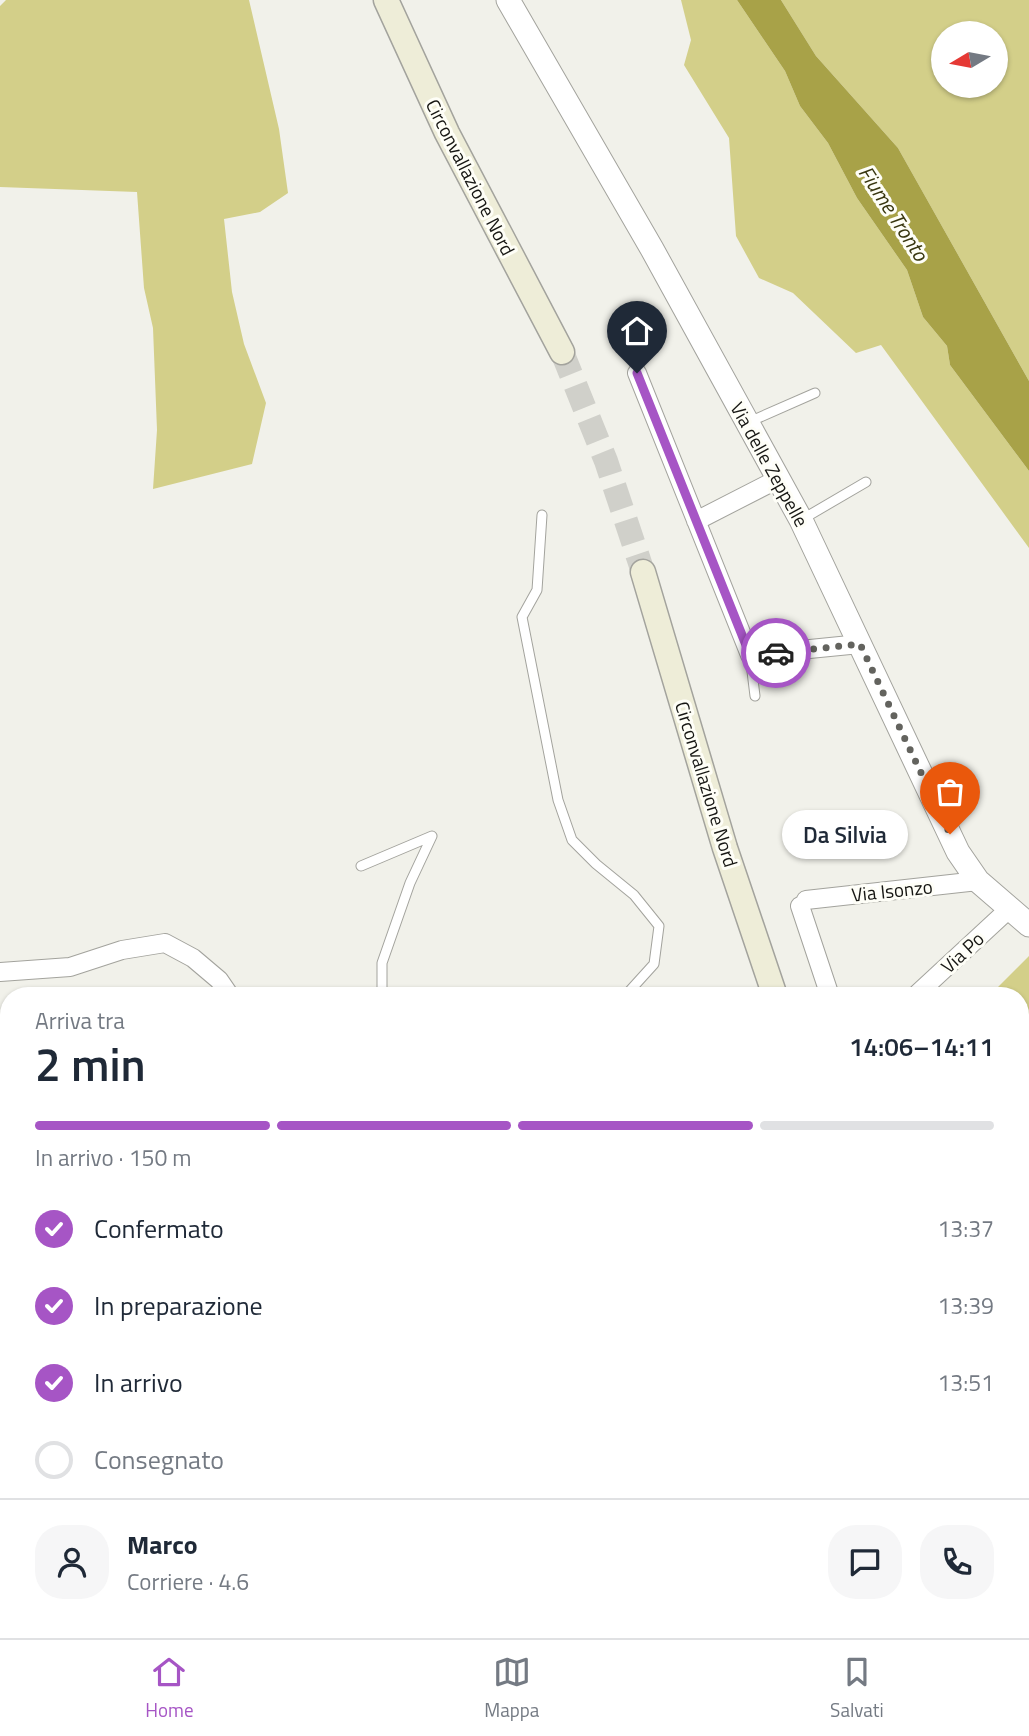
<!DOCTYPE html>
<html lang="it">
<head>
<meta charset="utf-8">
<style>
  :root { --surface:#fff; --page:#f6f6f7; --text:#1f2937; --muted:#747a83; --line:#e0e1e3; --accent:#a655c5 }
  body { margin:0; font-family:"Titillium Web",sans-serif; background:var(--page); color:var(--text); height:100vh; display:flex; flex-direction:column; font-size:26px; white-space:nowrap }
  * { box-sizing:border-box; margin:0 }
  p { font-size:23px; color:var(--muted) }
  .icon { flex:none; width:38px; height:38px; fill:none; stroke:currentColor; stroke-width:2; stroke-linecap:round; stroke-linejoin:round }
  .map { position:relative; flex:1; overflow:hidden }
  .sheet { position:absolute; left:0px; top:987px; width:1029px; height:651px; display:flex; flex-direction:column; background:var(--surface); border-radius:28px 28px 0 0; box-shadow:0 2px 5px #0004 }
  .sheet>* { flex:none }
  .needle { width:46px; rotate:260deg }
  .tools { position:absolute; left:931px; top:21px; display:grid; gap:14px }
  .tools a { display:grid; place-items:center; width:77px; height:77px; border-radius:50%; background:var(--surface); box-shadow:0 2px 5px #0004; font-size:35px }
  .pin { position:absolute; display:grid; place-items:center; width:60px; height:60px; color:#fff; margin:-72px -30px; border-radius:50% 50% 50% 0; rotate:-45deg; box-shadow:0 0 7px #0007 }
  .pin .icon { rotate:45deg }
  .courier { position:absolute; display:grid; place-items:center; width:70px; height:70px; margin:-35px; border:5px solid #a655c5; border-radius:50%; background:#fff; color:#222; box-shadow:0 2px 9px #0007 }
  .bubble { position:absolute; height:49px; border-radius:24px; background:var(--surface); box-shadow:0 2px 5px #0004; font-size:23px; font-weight:600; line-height:49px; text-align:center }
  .headline em { font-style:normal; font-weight:600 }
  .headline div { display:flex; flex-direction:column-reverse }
  .headline { display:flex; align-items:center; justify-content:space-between; height:119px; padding:0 35px }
  h1 { font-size:46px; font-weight:600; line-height:52px }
  .bar { display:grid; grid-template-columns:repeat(4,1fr); gap:10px 7px; align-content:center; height:84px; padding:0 35px }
  .bar i { height:9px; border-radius:5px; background:var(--line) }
  .bar .on { background:var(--accent) }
  .bar p { grid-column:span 4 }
  .line { display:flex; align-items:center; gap:18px; padding:0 35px; border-top:2px solid var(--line) }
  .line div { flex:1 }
  .round { display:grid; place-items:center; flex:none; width:74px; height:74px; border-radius:28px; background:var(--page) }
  ol { padding:0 35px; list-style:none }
  li { display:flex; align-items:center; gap:21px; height:77px }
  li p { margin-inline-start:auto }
  li .icon { padding:7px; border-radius:50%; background:var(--accent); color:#fff; stroke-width:4 }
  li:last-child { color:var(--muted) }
  li i { width:38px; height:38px; border:4px solid var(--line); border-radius:50% }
  .tabs { display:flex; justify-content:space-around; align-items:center; height:98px; border-top:2px solid var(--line); background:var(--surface); font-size:19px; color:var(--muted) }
  .tabs a { display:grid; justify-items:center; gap:4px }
  .tabs .on { color:var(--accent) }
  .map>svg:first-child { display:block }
  .green { fill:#d3cf89; fill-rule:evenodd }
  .water { fill:#a8a248 }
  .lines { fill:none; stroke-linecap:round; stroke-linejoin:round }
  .stream { stroke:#a8a248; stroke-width:4.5 }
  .secondary-tunnel { stroke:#d0d0ca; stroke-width:24; stroke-dasharray:24 12; stroke-linecap:butt }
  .service-casing { stroke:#a3a39d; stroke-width:11 }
  .minor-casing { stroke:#a3a39d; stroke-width:20 }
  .tertiary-casing { stroke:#a3a39d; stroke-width:25 }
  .secondary-casing { stroke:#a3a39d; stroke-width:27 }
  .path { stroke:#a3a39e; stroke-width:2.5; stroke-dasharray:3.5 3.5; stroke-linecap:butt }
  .service { stroke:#fff; stroke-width:9 }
  .minor { stroke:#fff; stroke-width:18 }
  .tertiary { stroke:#fff; stroke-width:23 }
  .secondary { stroke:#eeedd8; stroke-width:24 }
  .done { stroke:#63635e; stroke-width:7; stroke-dasharray:0 12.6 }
  .route { stroke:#a655c5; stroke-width:9 }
  .labels { text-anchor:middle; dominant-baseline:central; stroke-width:6; stroke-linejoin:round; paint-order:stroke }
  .street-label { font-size:19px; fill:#161613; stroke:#fefef7 }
  .water-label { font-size:21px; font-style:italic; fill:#393710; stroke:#fefef7 }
</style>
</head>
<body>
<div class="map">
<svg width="1029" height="1638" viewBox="0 0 1029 1638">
  <rect width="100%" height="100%" fill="#f1f1ea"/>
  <path class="green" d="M6,0H249L279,129L288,193L260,212L224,219L232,292L244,344L266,403L252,464L153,489L157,430L153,328L144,288L137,192L0,187V6Z
    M681,0H737L785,71L800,106L828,143L857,198L907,270L923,317L947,346L950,365L1029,471V548L881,345L856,353L793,293L759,278L736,236L729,138L684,65L691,40Z
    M781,0H1029V381L898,148L816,56ZM943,33H996V86H943Z
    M1029,956V1198L1020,1209V996H989Z
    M1029,1221V1278L1025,1280L1020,1274V1229Z
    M459,1629H690L678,1638H454Z"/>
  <path class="water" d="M737,0H781L816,56L898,148L1029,381V471L950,365L947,346L923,317L907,270L857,198L828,143L800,106L785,71Z"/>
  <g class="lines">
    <path class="stream" d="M1020,1087L1029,1075
      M489,1638L495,1629"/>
    <path class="secondary-tunnel" d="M562,352L606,461L643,572"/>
    <g class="service-casing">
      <path id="service" d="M749,422L815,393
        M542,515L537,590L522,617L558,800L572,840L596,864L634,895L659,926L654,964L625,996
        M801,520L866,482
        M750,655L755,696
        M361,866L432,836L410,883L382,963V996
        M1029,1373L1024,1377L1029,1384"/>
    </g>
    <g class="minor-casing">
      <path id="minor" d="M637,373L750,655L860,644
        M696,521L778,479
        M806,900L978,881
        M800,906L830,996
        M0,972L70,967L122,950L165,943L193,958L219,980L230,996
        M915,996L1009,909
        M0,1489L9,1490
        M318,1638L322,1629"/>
    </g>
    <g class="tertiary-casing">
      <path id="tertiary" d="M508,0L652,249L801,520L958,852L978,881L1029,925"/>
    </g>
    <g class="secondary-casing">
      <path id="secondary" d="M386,0L447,133L562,352
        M643,572L725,848L775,996
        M1020,1602L1029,1599
        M915,1629H926
        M1020,1629L1023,1638"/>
    </g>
    <path class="path" d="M1020,1279L1029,1275"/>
    <use href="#service" class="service"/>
    <use href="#minor" class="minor"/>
    <use href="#tertiary" class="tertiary"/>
    <use href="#secondary" class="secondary"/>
  </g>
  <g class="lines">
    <path class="done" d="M776,653L860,644L950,834"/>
    <path class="route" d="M637,373L750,655L776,653"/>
  </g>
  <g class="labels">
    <g class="street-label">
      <text transform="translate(471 177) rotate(63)">Circonvallazione Nord</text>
      <text transform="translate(770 464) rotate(61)">Via delle Zeppelle</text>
      <text transform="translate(707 784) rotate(73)">Circonvallazione Nord</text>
      <text transform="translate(892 890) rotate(-6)">Via Isonzo</text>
      <text transform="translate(962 952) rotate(-43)">Via Po</text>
    </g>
    <g class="water-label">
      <text transform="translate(894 213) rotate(57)">Fiume Tronto</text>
    </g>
  </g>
</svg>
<div class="tools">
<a><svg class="needle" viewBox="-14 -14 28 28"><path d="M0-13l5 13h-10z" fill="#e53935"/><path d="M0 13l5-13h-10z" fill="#747a83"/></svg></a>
</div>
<div class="pin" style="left:950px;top:834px;background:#ea580c"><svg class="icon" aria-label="bag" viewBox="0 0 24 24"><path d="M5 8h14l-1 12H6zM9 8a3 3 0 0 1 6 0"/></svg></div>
<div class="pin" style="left:637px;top:373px;background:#1f2937"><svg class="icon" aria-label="home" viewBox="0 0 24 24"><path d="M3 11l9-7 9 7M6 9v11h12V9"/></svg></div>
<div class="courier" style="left:776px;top:653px"><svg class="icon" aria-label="car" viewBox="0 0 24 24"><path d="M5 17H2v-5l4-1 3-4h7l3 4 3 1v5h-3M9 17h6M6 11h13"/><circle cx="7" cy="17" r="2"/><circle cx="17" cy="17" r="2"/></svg></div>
<div class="bubble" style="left:782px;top:810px;width:126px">Da Silvia</div>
<section class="sheet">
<div class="headline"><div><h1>2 min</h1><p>Arriva tra</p></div><em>14:06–14:11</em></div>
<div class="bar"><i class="on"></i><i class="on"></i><i class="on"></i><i></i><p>In arrivo · 150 m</p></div>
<ol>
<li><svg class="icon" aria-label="check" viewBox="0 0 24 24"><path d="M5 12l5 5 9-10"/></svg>Confermato<p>13:37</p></li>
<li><svg class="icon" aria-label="check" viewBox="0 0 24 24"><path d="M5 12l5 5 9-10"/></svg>In preparazione<p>13:39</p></li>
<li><svg class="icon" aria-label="check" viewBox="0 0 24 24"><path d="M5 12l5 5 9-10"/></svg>In arrivo<p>13:51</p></li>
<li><i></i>Consegnato</li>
</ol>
<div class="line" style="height:126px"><a class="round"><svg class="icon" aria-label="person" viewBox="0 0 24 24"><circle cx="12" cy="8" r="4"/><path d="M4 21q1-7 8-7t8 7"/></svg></a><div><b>Marco</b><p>Corriere · 4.6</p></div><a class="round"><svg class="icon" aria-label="chat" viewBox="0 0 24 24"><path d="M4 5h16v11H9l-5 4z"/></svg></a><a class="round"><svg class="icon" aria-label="phone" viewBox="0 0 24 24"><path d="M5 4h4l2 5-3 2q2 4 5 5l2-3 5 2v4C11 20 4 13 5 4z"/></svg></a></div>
</section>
</div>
<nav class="tabs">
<a class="on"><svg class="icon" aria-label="home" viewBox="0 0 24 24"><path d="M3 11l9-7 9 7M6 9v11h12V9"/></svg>Home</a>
<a><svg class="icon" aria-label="map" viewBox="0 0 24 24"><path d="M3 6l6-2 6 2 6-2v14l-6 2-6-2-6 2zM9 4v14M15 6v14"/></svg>Mappa</a>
<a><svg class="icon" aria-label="saved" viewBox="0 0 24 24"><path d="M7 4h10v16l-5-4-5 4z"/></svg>Salvati</a>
</nav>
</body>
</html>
